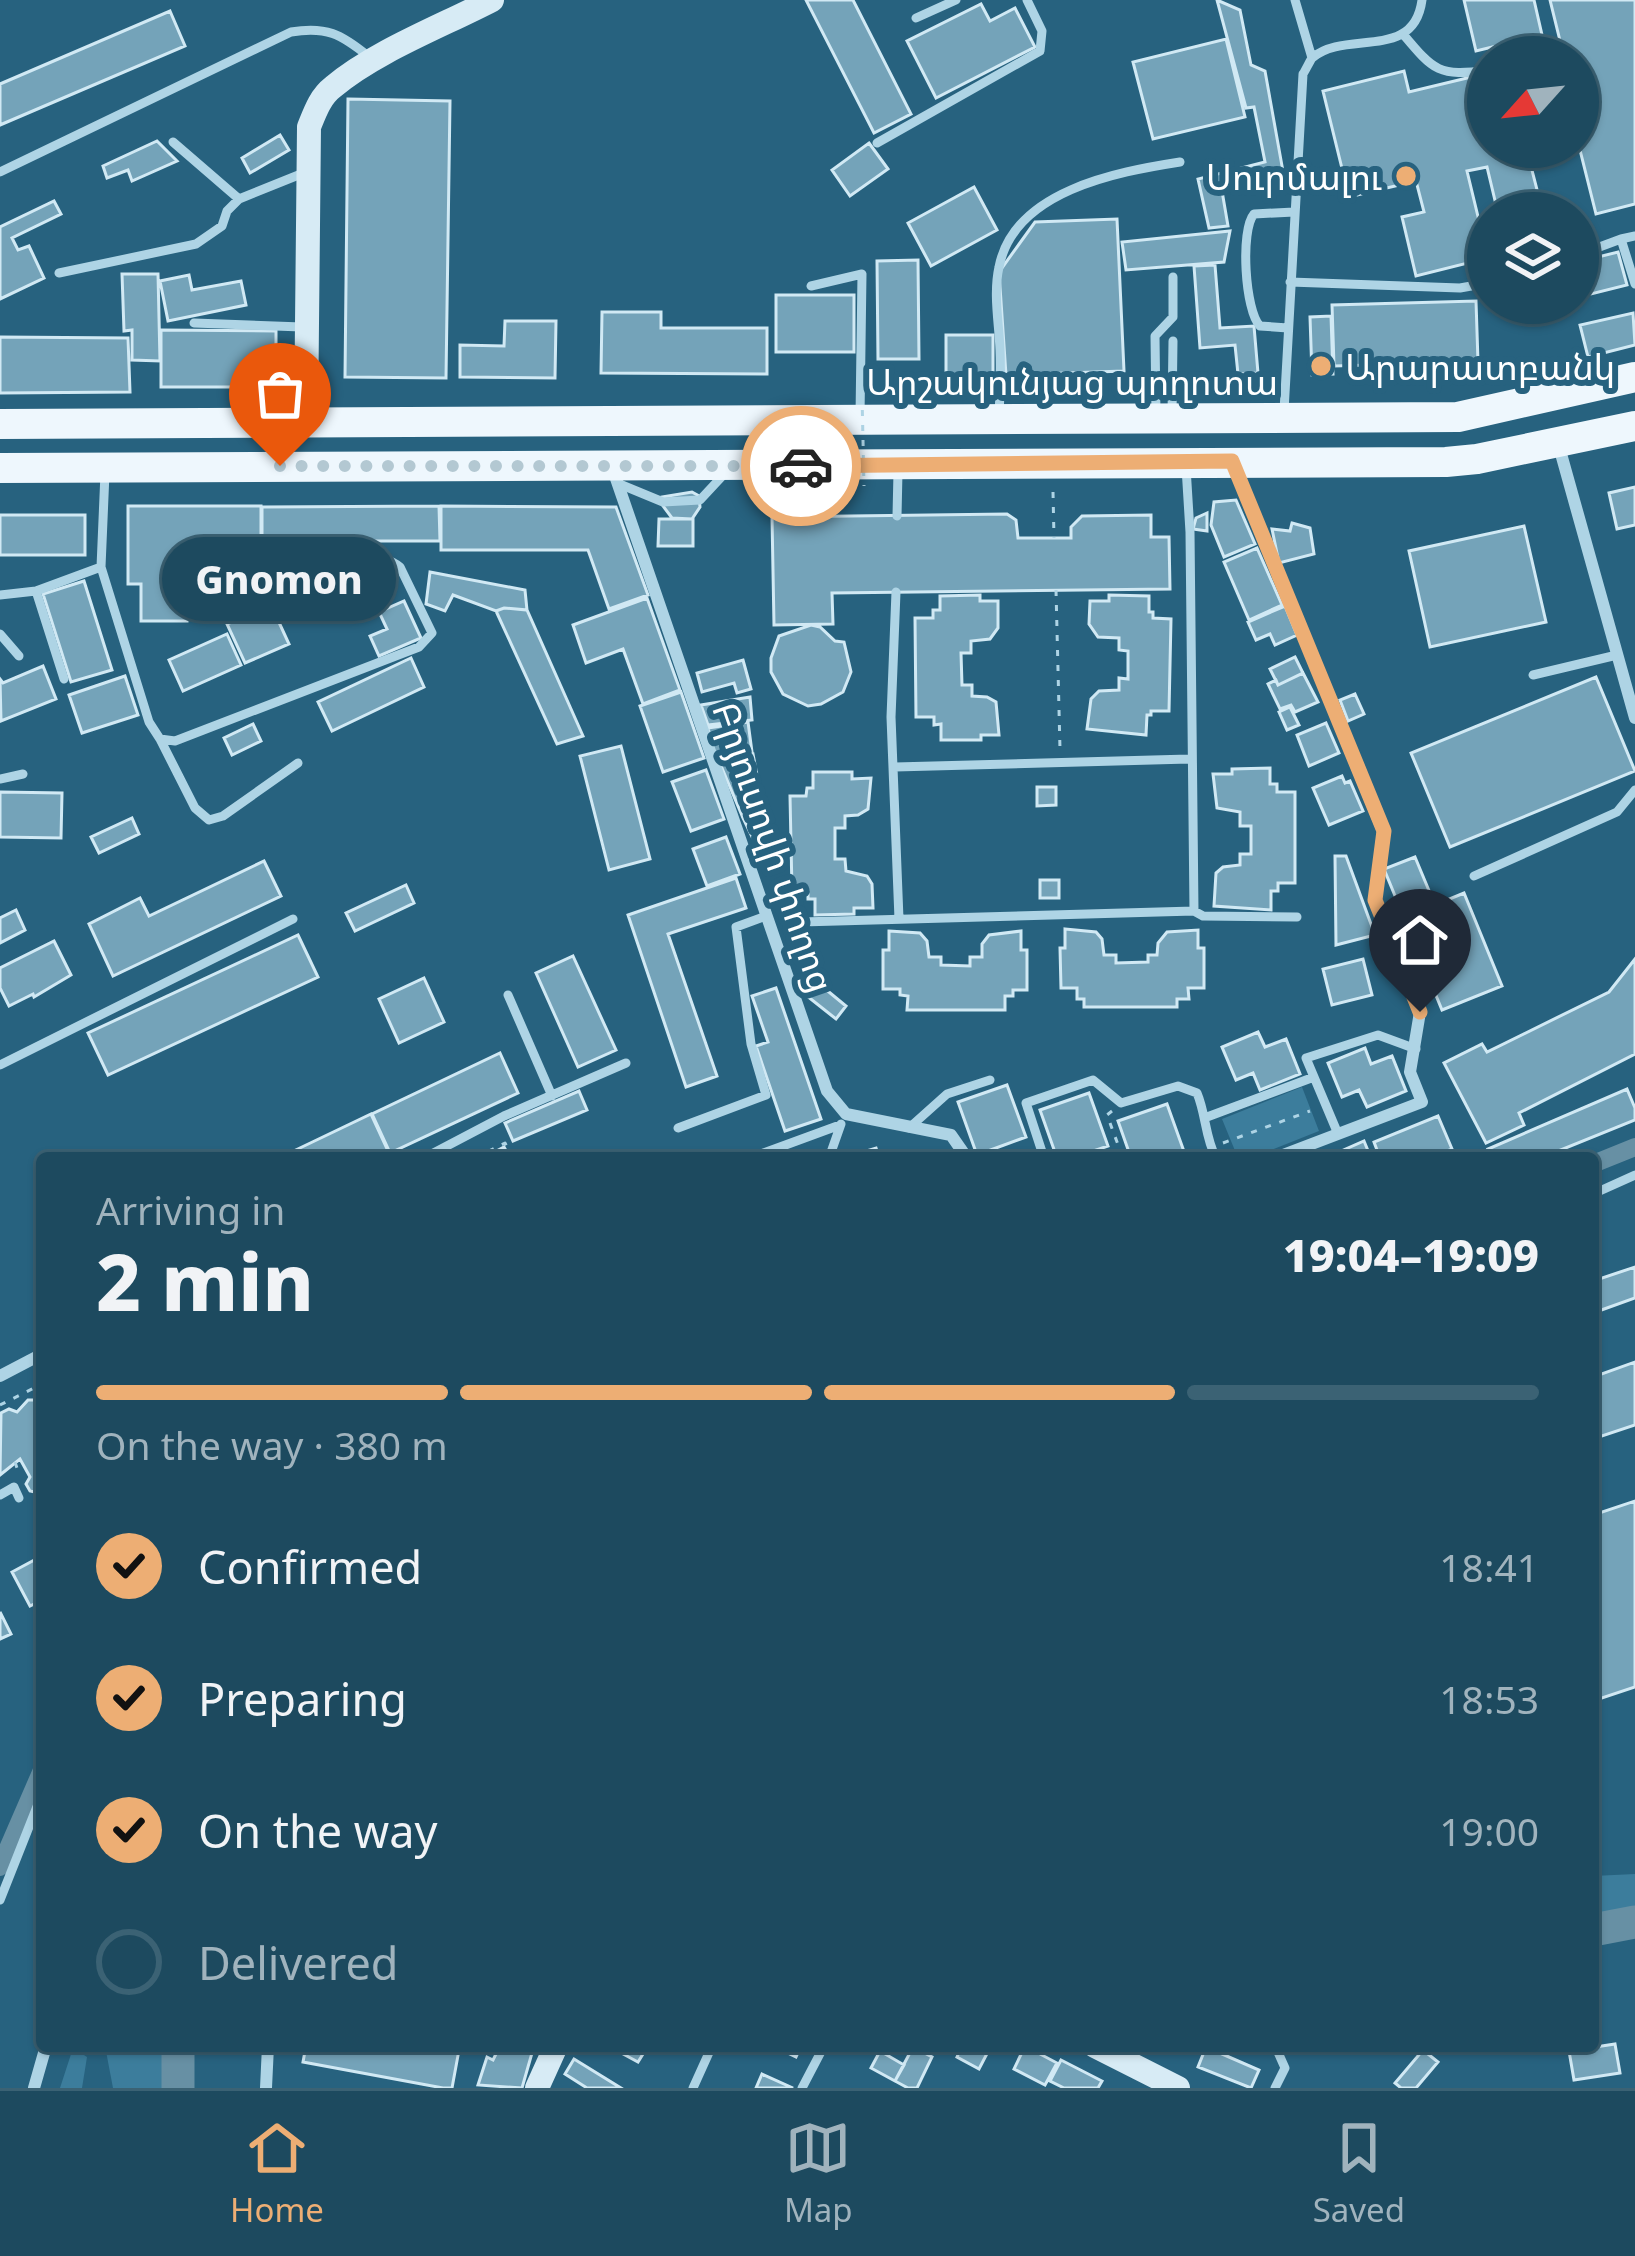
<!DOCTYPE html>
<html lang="en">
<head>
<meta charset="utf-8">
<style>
  :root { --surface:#1d4a5f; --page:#255165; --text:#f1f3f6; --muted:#a0b3bd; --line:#3b6274; --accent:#edae74 }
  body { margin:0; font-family:"Noto Sans","Noto Sans Armenian",sans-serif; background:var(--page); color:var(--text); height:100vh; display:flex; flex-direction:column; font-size:45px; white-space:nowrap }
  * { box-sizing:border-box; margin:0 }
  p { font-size:39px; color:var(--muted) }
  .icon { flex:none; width:66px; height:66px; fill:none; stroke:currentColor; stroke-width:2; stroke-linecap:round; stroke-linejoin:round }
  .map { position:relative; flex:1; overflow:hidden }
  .drawer { position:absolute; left:36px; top:1152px; width:1563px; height:900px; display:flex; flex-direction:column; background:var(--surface); border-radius:12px; box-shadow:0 3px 9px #0004,0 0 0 3px var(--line) }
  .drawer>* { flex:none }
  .needle { width:78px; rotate:243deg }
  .tools { position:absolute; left:1467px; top:36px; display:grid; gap:24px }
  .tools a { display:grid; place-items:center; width:132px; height:132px; border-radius:50%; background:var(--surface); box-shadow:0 3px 9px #0004,0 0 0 3px var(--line); font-size:60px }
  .pin { position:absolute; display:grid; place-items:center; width:102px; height:102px; color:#fff; margin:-123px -51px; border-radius:50% 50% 50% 0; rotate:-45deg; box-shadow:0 0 12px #0007 }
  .pin .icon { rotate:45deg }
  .courier { position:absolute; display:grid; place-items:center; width:120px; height:120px; margin:-60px; border:9px solid #edae74; border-radius:50%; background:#fff; color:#222; box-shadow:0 3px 15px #0007 }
  .bubble { position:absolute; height:84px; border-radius:42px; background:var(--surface); box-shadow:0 3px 9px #0004,0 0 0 3px var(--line); font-size:39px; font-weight:800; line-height:84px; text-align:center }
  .overview em { font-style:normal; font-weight:800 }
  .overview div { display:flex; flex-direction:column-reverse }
  .overview { display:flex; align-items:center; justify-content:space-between; height:204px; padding:0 60px }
  h1 { font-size:78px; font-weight:800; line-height:90px }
  .bar { display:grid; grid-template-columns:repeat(4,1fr); gap:18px 12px; align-content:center; height:144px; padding:0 60px }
  .bar i { height:15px; border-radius:9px; background:var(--line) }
  .bar .current { background:var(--accent) }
  .bar p { grid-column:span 4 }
  ol { padding:0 60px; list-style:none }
  li { display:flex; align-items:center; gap:36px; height:132px }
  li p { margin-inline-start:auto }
  li .icon { padding:12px; border-radius:50%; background:var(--accent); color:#111; stroke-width:4 }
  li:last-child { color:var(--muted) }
  li i { width:66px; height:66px; border:6px solid var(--line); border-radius:50% }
  .tabs { display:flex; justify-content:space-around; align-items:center; height:168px; border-top:3px solid var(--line); background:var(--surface); font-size:33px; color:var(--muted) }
  .tabs a { display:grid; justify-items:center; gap:6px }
  .tabs .current { color:var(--accent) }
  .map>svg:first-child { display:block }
  .green { fill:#3c7d9c }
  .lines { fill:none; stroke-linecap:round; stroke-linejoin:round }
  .canal { stroke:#6790a4; stroke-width:18 }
  .river { stroke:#6790a4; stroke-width:33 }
  .building { fill:#74a3b9; stroke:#d1e9f4; stroke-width:3 }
  .path { stroke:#aed4e5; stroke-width:3; stroke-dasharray:6 9; stroke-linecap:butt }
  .lane { stroke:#aed4e5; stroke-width:9 }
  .street { stroke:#aed4e5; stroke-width:12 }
  .secondary { stroke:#d7ebf5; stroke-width:24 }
  .primary { stroke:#eef7fd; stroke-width:30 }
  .path-bridge { stroke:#aed4e5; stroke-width:3; stroke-dasharray:6 9; stroke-linecap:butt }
  .done { stroke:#b3c8d2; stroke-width:12; stroke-dasharray:0 21.6 }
  .route { stroke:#edae74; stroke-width:15 }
  .poi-dot { fill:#edae74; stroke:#27627f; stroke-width:4.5 }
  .labels { text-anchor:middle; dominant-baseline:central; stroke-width:12; stroke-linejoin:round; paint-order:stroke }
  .poi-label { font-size:36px; fill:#fff; stroke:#27627f; text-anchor:end }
  .street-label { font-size:36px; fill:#fff; stroke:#27627f }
</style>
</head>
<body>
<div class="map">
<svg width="1635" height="2088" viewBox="0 0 1635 2088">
  <rect width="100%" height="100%" fill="#27627f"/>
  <path class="green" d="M1302,1087L1319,1131L1251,1158H1238L1222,1119Z
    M1635,1874V1935L1593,1944V1876Z
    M105,2046H185L187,2088H113Z
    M73,2048L87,2057L82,2088H60Z"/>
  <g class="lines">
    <path class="canal" d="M1593,1164L1635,1147
      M0,1867L42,1770"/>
    <path class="river" d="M1593,1930L1635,1922
      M178,2046V2088"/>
  </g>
  <path class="building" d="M806,0H853L911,114L874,133Z
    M1217,0L1240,10L1251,65L1265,71L1284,177L1222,191L1228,226L1209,228L1198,179L1265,162L1254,107L1246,108Z
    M1464,0H1534L1542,35L1476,51Z
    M1550,0H1635V204L1596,214L1578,142V57H1564Z
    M981,4L990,21L1015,8L1035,47L936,98L907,41Z
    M170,11L185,46L0,125V84Z
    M1226,39L1245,117L1153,139L1133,62Z
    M1404,71L1409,92L1488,73V147H1526L1543,213H1498L1487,167L1467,171L1488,258L1416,276L1402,217L1424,212L1416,181L1349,197L1323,91Z
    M348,99L450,101L446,378L345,377Z
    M280,135L289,150L250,173L242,158Z
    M157,141L177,161L132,181L128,170L107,178L103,166Z
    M869,143L888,169L850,196L832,170Z
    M974,187L997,230L931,266L908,223Z
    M54,201L61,214L12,238L18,250L29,246L44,278L0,299V227Z
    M1117,219L1124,371L1006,375L999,272L1035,222Z
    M1230,231L1224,262L1126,270L1122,242Z
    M1618,252L1627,285L1583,296L1578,262Z
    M918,260L919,359H878L877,261Z
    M1215,265L1220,328L1254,326L1258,373L1238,374L1235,345L1200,348L1194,266Z
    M122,274H158L160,361L132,360V330L124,331Z
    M189,275L192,290L241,281L246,305L168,321L160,281Z
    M776,295H854V352H776Z
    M1476,301L1478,362L1334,366L1332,305Z
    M602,312H661V328H767V374L601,373Z
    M1633,313L1635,345L1588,357L1580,325Z
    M1331,316L1333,374L1312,375L1310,317Z
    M505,321H556L555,378L460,377V345L504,346Z
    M161,330L276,331V387H161Z
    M946,335H993V376H946Z
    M0,337L128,338L130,392L0,393Z
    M1635,487V525L1617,529L1609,493Z
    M692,492L699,496L700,507L692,519L672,518L663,506L662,497Z
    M1236,500L1255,544L1224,557L1211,525L1214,502Z
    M128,506H261V562H187V621H141V584H128Z
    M439,506L440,541H262V507Z
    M441,506L616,507L648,595L609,609L588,550H441Z
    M1207,513V531L1193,529L1196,518Z
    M1007,514L1016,520L1018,538H1071V527L1082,516L1151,515V537H1169L1170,589L832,593L833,624L774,625L772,517Z
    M0,515H85V555H0Z
    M659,519H693V546H658Z
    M1292,523L1310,528L1314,554L1279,563L1272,529L1290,531Z
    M1524,526L1546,622L1430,647L1409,551Z
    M1257,548L1282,605L1249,620L1224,562Z
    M358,564L384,566L383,589L356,587Z
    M430,572L525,590L527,610L504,608L496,611L453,595L445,611L426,604Z
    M84,581L112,670L71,682L43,594Z
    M980,595V601H998V628L990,639L971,641V653H961L962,685H972V696L987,697L996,702L999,735H981V740H941V724L934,725V717H916L915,618H933V610H940V596Z
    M1109,595L1149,596V612H1153V618L1171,619L1169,711H1151V715H1147L1146,735L1087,729L1091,699L1099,691L1119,690V678L1128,679V651L1119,650V638L1098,637L1089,624L1090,601H1109Z
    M647,598L680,690L643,704L623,649L586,663L573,625Z
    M404,601L421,638L379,656L370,636L387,629L379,612Z
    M271,605L289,644L245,663L227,624Z
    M1285,606L1297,635L1275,645L1270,634L1256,640L1248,622Z
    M504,608L527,610L583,736L557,744L496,611Z
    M811,625L820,627L835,641L844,642L851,672L843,692L821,704L808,706L783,694L771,672V658L779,636Z
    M227,634L241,665L183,691L169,660Z
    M1295,657L1303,673L1278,685L1270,669Z
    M411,658L424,687L332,731L318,702Z
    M743,660L751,689L737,693L734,683L702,692L697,673Z
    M43,666L56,699L1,721L0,679L3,683Z
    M1303,673L1318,702L1295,712L1291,705L1280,709L1268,684L1276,680L1278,685Z
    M125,676L138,715L82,733L69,695Z
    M1596,677L1635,771L1450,847L1411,753Z
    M681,692L704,758L663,772L640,706Z
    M1355,694L1364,714L1348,721L1340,700Z
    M750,697L752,720L708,725L701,705Z
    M1290,707L1299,725L1287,730L1279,712Z
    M748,722L752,752L716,759L708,728Z
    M1326,723L1339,753L1309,766L1297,735Z
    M253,724L261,741L232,755L224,738Z
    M621,746L650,859L609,870L580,756Z
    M753,754L764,812L743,818L719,761Z
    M1270,768V784H1277V792H1295V883H1278V891H1271V910L1214,906L1216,873L1223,867L1240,865V854H1251V826H1240V812L1217,808L1213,774H1232V769Z
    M706,770L724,819L691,831L672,782Z
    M813,772H852V779L871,778L868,809L858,815L845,816V828H835V859H845L846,871L867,876L872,884L873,908H854V914L815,915V899H808V891H792L790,796H806L807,788H813Z
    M1342,776L1345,783L1350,781L1363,811L1329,825L1313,788Z
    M1037,787H1056V805L1037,806Z
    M0,792L62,793L61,838L0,837Z
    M764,812L771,842L756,845L743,818Z
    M132,818L139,834L99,853L91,837Z
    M726,837L740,874L707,886L693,849Z
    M1335,856H1346L1375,935L1336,945Z
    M1415,857L1435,905L1464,893L1502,986L1442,1010L1384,869Z
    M264,861L281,896L113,976L89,924L140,898L149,916Z
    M736,878L746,908L668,934L717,1076L686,1087L628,915Z
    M1040,880H1059V898H1040Z
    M406,885L414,903L355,931L346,913Z
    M16,910L25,930L0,943V918Z
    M1065,929L1096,932L1102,939L1104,955H1116V963L1148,962V955H1157L1158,943L1167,932L1198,930V948H1204V988H1188L1189,999H1177V1007H1084V999H1077V988H1061L1060,948H1065Z
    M889,931L920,933L927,941L929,957H941V965L970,966V957H982V944L989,935L1021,931V950H1027V990H1013V996H1005V1010H907L908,996L900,995V989H883V950H889Z
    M298,935L318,977L108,1075L88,1033Z
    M54,941L71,975L34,997L33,994L9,1006L0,988V968Z
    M573,956L616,1050L578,1067L536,973Z
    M1363,959L1372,995L1332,1005L1323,969Z
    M1635,959V1054L1519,1113L1524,1125L1486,1143L1444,1063L1482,1044L1487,1052L1609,992Z
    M424,978L444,1022L399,1043L379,999Z
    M818,983L846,1006L836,1019L807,996Z
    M776,988L821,1119L785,1131L756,1046L768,1042L752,996Z
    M1258,1032L1265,1047L1286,1039L1300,1074L1260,1090L1253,1073L1236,1080L1222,1047Z
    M1365,1048L1371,1064L1392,1056L1406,1091L1367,1107L1359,1090L1342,1097L1328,1063Z
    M500,1053L518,1093L390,1153L372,1114Z
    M1007,1085L1026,1137L977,1155L958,1102Z
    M1627,1089L1635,1108V1120L1541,1158H1493L1488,1149Z
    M579,1091L587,1110L513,1141L505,1123Z
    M1089,1093L1108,1146L1073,1158H1057L1040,1110Z
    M1167,1104L1186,1157L1131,1158L1118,1121Z
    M371,1114L389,1153L379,1158H279Z
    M1438,1116L1452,1149L1431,1158H1380L1374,1142Z
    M1364,1141L1371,1158H1331L1330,1156Z
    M504,1147L510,1158H483Z
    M876,1148L879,1158H843Z
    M1635,1267V1298L1593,1313V1281Z
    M1635,1362V1425L1593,1439V1377Z
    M28,1400H42V1510L36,1501L39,1493L30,1491L26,1484L30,1477L20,1459L0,1475L1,1413L9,1409L17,1412Z
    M1635,1501V1687L1593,1701V1515Z
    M40,1557L42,1600L30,1606L12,1572Z
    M0,1612L11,1634L0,1639Z
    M1615,2044L1620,2073L1574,2080L1569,2051Z
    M306,2046H441L459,2050L452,2088H443L303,2062Z
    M500,2046H534L522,2088L478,2085L487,2057L493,2060Z
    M616,2046H648L638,2062L614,2049Z
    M773,2046H801L796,2057Z
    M962,2046H991L979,2069L957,2057Z
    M1025,2046L1057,2063L1045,2085L1014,2069Z
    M913,2047L932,2057L917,2088H908L895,2081Z
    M1206,2047L1259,2070L1251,2088L1198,2067Z
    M1423,2050L1438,2062L1416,2088H1401L1395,2083Z
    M880,2051L904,2065L895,2081L871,2068Z
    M574,2059L621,2088H587L565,2074Z
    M1061,2060L1102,2081L1098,2088H1064L1050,2081Z
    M762,2074L793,2088H756Z"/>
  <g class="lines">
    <path class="path" d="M1053,492L1054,538
      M1056,590L1060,749
      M1112,1111L1107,1115L1123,1158
      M1223,1143L1310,1111
      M475,1158L505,1143L513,1158
      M0,1405L42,1384
      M15,1462L19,1474"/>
    <path class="lane" d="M1295,0L1312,58
      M916,18L956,0
      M1403,34C1434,71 1439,77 1488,70
      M173,142L239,199
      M877,143L1040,51L1042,31L1027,0
      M0,172L291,32C326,26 341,34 368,56
      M1635,236L1621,239L1635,284
      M1578,255L1621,239
      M59,273L196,244L222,226L227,211L239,199L306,172
      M1290,282L1460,288L1488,283
      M811,286L862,274L860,416
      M194,323L302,327
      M1288,328L1260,326C1245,311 1240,230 1254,214L1294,212
      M1284,411L1303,74C1304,73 1311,59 1312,58C1346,29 1414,62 1422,0
      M1156,414L1155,336L1173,317V277
      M1172,414L1173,341
      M999,416C1000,394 1001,372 1000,350C999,323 993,294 999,267C1014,191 1116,172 1180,162
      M1186,467L1190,532L1194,911
      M105,473L101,567L149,722L160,739L175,741L419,647L432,633L400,567C355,532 259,592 215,614
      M617,483L663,502L700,500L727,471
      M897,516L898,472
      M36,591L64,679
      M896,592L891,717L899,919
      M0,595L36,591L101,567
      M0,634L19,656
      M1533,675L1617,655
      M160,739L195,808L209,820L223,816L298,763
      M895,767L1189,759
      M0,779L23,774
      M1474,876L1617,812L1635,790
      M801,922L1194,911L1203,916L1297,917
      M508,995L552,1096
      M0,1065L293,919
      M1207,1117L1314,1077
      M678,1128L766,1095L751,1044L736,927L766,916
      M909,1128L947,1094L990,1080
      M1338,1134L1306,1058L1378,1035L1416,1049
      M424,1158L504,1116L626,1063
      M750,1158L840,1125
      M829,1158L841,1124
      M1044,1158L1026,1103L1093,1080L1121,1103L1178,1086L1197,1093C1206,1114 1205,1138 1216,1158
      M1593,1194L1635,1175
      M0,1495L14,1487L19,1498
      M0,1900L42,1794
      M1268,2046L1277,2050L1285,2068L1275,2088
      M693,2088L712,2046
      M802,2088L824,2046"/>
    <path class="street" d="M1558,443L1635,718
      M612,467L827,1091L846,1114L951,1135L967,1158
      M1235,468L1383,831L1375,900L1420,1012L1410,1072L1422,1102L1275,1158
      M0,1376L42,1354
      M34,2088L46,2046
      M266,2088L268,2046"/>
    <path class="secondary" d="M306,422L309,127C315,112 320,97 333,87C376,51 442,26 492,0
      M1095,2046L1178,2088
      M537,2088L556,2046"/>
    <path class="primary" d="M0,424L1458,417L1635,377
      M0,468C482,467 964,466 1446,462L1477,459L1635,426"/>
    <path class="path-bridge" d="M862,395L864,486"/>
  </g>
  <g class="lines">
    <path class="done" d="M280,466H801"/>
    <path class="route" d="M801,466L1232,461L1384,831L1375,900L1420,1012"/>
  </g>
  <g class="poi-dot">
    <circle cx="1406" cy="176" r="12"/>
    <circle cx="1321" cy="366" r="12"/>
  </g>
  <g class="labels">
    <g class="poi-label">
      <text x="1382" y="176">Սուրմալու</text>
      <text x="1345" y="366" text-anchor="start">Արարատբանկ</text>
    </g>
    <g class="street-label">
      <text x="1072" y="381">Արշակունյաց պողոտա</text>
      <text transform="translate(774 847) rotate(71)">Բրյուսովի փողոց</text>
    </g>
  </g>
</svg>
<div class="tools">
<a><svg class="needle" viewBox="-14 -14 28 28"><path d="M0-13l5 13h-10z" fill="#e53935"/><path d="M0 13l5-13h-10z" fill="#a0b3bd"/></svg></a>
<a><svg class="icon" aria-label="layers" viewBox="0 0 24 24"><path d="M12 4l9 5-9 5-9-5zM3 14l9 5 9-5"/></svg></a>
</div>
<div class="pin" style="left:280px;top:466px;background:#ea580c"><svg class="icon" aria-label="bag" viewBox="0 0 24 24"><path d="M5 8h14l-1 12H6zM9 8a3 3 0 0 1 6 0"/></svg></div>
<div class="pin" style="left:1420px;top:1012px;background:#1f2937"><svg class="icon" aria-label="home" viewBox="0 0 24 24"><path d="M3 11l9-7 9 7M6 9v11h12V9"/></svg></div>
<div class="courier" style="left:801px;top:466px"><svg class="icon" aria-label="car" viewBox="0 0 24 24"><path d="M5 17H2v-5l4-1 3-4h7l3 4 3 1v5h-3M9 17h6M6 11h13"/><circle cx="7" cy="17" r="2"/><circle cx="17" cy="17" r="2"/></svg></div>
<div class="bubble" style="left:162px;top:537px;width:234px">Gnomon</div>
<section class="drawer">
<div class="overview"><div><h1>2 min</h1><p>Arriving in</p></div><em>19:04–19:09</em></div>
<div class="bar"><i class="current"></i><i class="current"></i><i class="current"></i><i></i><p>On the way · 380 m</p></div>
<ol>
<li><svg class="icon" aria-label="check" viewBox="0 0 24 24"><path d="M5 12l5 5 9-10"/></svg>Confirmed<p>18:41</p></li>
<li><svg class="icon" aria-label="check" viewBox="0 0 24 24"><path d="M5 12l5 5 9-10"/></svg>Preparing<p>18:53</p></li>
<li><svg class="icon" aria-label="check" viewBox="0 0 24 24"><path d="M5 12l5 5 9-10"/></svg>On the way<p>19:00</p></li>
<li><i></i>Delivered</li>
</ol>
</section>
</div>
<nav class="tabs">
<a class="current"><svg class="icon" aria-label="home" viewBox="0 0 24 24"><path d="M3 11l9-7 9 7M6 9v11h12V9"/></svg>Home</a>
<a><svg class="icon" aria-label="map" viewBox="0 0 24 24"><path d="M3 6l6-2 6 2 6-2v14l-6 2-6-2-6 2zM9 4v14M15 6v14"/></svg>Map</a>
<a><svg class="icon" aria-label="saved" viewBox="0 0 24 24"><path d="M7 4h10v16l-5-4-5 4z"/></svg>Saved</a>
</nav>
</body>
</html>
